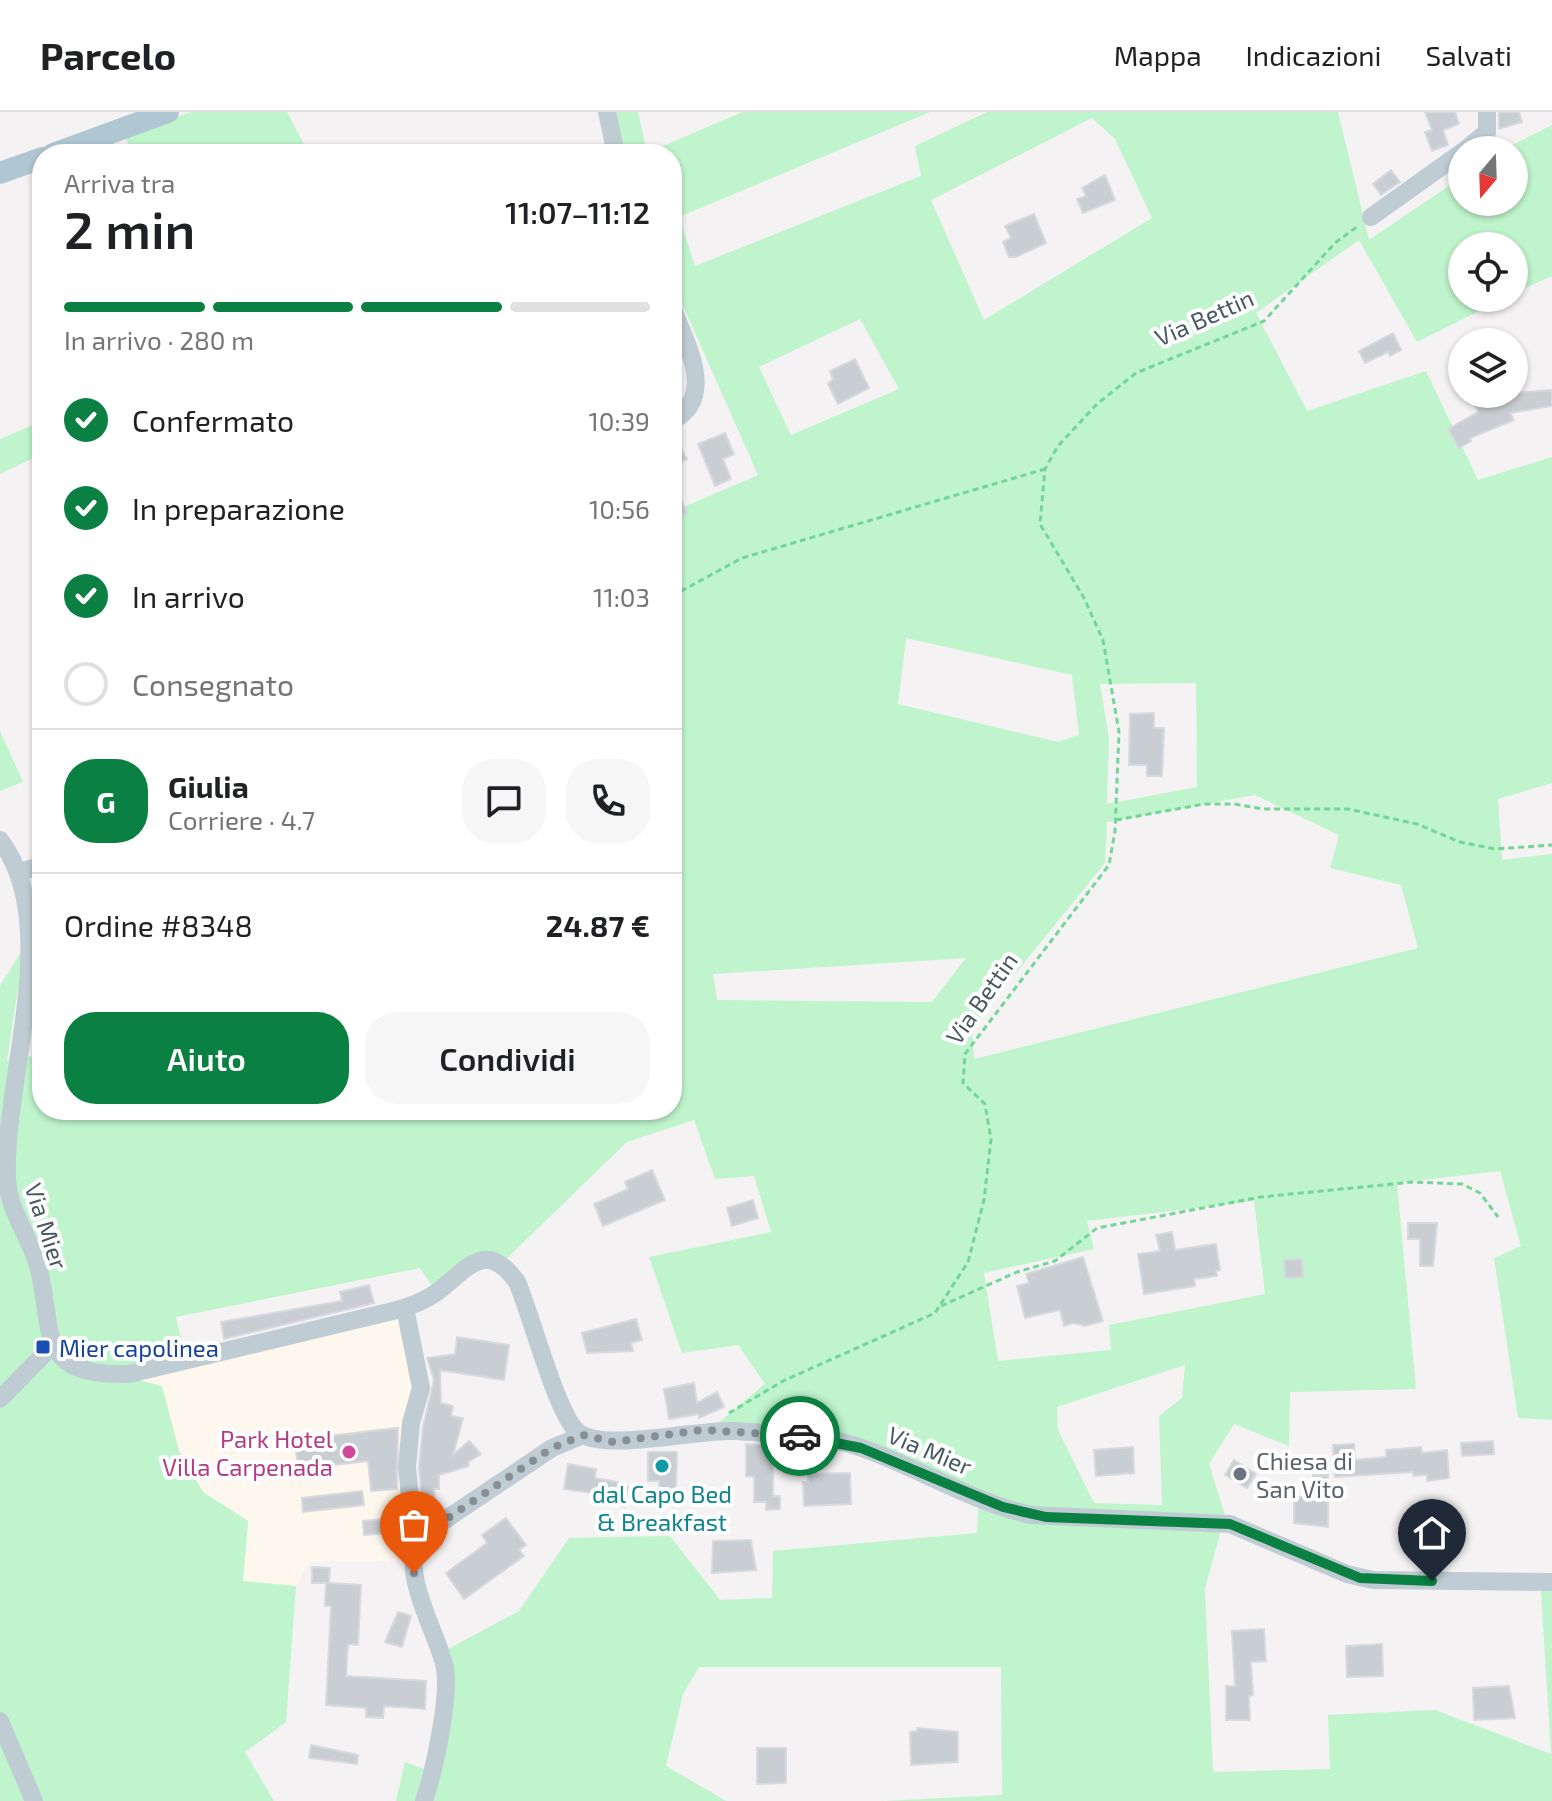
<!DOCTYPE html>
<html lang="it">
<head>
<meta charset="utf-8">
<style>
  :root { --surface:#fff; --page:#f6f6f6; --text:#202124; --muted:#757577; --line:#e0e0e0; --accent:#0b8043 }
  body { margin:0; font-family:"Exo 2",sans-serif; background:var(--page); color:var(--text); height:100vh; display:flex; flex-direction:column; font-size:30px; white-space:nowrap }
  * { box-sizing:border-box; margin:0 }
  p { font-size:26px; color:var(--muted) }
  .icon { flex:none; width:44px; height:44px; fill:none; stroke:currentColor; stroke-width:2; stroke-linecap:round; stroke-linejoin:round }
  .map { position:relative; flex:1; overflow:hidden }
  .side { position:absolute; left:32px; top:32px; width:650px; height:976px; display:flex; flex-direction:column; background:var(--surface); border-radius:32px; box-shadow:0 2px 6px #0004 }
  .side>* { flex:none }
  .needle { width:52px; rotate:199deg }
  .fabs { position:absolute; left:1448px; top:24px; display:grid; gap:16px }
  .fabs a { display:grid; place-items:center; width:80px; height:80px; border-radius:50%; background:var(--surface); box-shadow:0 2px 6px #0004; font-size:40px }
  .pin { position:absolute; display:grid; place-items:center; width:68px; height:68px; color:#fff; margin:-82px -34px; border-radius:50% 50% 50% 0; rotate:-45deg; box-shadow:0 0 8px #0007 }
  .pin .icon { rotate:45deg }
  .courier { position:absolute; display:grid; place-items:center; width:80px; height:80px; margin:-40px; border:6px solid #0b8043; border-radius:50%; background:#fff; color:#222; box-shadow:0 2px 10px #0007 }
  .headline em { font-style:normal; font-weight:600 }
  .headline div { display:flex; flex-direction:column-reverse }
  .headline { display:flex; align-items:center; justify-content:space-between; height:136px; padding:0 32px }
  h1 { font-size:52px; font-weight:600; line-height:60px }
  .bar { display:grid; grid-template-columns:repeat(4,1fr); gap:12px 8px; align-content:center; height:96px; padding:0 32px }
  .bar i { height:10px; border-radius:6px; background:var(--line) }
  .bar .selected { background:var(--accent) }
  .bar p { grid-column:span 4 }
  .line { display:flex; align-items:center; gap:20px; padding:0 32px; border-top:2px solid var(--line) }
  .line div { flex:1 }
  .round { display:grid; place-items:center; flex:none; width:84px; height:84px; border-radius:32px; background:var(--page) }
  ol { padding:0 32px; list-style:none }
  li { display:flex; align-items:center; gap:24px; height:88px }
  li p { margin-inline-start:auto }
  li .icon { padding:8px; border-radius:50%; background:var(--accent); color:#fff; stroke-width:4 }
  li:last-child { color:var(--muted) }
  li i { width:44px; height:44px; border:4px solid var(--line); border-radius:50% }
  .cta { display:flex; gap:16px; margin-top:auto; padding:16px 32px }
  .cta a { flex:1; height:92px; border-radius:32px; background:var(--accent); color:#fff; font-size:32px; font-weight:600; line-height:92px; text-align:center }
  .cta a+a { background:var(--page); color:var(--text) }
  header { display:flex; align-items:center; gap:48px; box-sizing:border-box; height:112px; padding:0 40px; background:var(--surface); border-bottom:2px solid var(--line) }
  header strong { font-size:38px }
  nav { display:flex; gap:44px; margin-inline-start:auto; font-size:28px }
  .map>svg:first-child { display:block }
  .commercial { fill:#fef7ed }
  .green { fill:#bff4cc; fill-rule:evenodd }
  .building { fill:#c9ced2; stroke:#d6d9de; stroke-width:2 }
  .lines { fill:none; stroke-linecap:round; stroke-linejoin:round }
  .path { stroke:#73d698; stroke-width:3; stroke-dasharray:6 4; stroke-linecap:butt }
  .minor { stroke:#bfccd3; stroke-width:18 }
  .major { stroke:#b0c6d3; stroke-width:22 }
  .done { stroke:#858f95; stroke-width:8; stroke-dasharray:0 14.4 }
  .route { stroke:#0b8043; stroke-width:10 }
  .transit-dot { fill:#1a4fb4; stroke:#fff; stroke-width:3 }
  .hotel-dot { fill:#d1479c; stroke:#fff; stroke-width:3 }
  .culture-dot { fill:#0f9aa8; stroke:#fff; stroke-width:3 }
  .worship-dot { fill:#6b7280; stroke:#fff; stroke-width:3 }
  .labels { text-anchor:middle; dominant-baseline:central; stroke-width:8; stroke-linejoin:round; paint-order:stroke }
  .street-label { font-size:24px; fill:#485962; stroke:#fff }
  .transit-label { font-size:24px; fill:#164399; stroke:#fff; text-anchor:start }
  .hotel-label { font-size:24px; fill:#b23c85; stroke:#fff; text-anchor:end }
  .worship-label { font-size:24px; fill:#5b616d; stroke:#fff; text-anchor:start }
  .culture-label { font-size:24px; fill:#0d838f; stroke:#fff }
</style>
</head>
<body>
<header>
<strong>Parcelo</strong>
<nav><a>Mappa</a><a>Indicazioni</a><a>Salvati</a></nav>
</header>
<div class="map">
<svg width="1552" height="1689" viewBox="0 0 1552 1689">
  <rect width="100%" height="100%" fill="#f5f2f3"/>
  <path class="commercial" d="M407,1198L424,1279L413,1313L410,1449L309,1450L296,1474L243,1470L248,1409L203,1380L179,1339L162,1274L125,1265Z"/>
  <path class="green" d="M192,0H287L309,42H134L123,22Z
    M612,0H638L647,41L742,0H930L679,105L695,154L921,64L915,34L987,0H1338L1369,128L1462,65V90H1514V38H1502L1552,13V164L1514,181V134H1462V186H1505L1417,230L1359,128L1256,201L1307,299L1426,259L1478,368L1552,345V671L1498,687L1502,748L1552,742V1308L1518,1306L1494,1146L1521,1134L1500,1059L1397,1071L1416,1277L1290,1280L1289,1334L1234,1312L1209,1352L1225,1403L1205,1477L1213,1660L1330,1657L1328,1603L1435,1598L1551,1642L1540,1464H1552V1689H885L1002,1683L1001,1555H699L683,1582L666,1654L726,1689H396L405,1650L430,1659L443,1562L437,1543L519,1499L569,1426L670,1424L720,1488L772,1486L773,1439L977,1421L979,1381L848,1327L717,1312L765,1272L738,1233L682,1241L649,1145L771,1120L754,1064L715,1067L694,1008L627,1030L503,1150L480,1144L435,1178L420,1156L176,1205L187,1251L127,1265L162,1274L179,1339L203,1380L248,1409L243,1469L296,1474L286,1610L245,1640L274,1689H0V874L24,835L7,949L42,942V998H672V400L758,363L672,169V42H621ZM1092,6L1115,27L1152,106L984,208L931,88ZM860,207L899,277L791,323L759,255ZM906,526L1072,563L1079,623L1058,630L898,592ZM1196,571L1197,675L1107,692L1109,627L1100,572ZM1255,683L1339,723L1330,756L1401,773L1418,836L974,947L972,915L1105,751L1107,710ZM966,846L932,890L717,888L713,862ZM1254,1089L1265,1182L1109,1213L1111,1238L998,1249L984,1161L1094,1137L1087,1109ZM1185,1253L1182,1286L1159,1304L1162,1393L1094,1391L1058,1318L1057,1295Z
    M42,309V342L0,362V327Z
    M0,619L23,670L0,679Z"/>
  <path class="building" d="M1425,0H1455L1459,12L1443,18L1448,33L1432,39L1425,20L1432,18Z
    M1499,0H1519L1522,10L1499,17Z
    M1391,58L1400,70L1381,83L1373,72Z
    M1105,63L1115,88L1083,101L1077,87L1086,84L1082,76Z
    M1034,102L1046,131L1016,145H1009L1003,130L1011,126L1005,114Z
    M1393,221L1401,238L1390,244L1388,240L1365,251L1359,239Z
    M855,247L869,276L838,292L828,272L833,267L830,259Z
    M1552,278V294L1510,301L1514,308L1470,326L1471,329L1459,336L1448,317L1478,300L1475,292L1503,282Z
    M672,321L687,347L672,355Z
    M725,321L734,342L723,347L731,367L715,374L698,332Z
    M672,369L687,401L672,407Z
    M1154,601V616H1164L1162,664H1147V653H1129L1130,602Z
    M652,1058L665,1088L603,1114L594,1092L628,1077L625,1070Z
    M753,1088L758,1106L732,1114L727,1096Z
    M1408,1111H1437L1433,1154H1420V1127H1408Z
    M1172,1120L1175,1138L1216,1132L1220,1158L1216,1159L1217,1164L1194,1167L1195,1174L1144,1182L1138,1142L1160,1139L1156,1123Z
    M1083,1145L1103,1209L1085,1214L1074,1211L1064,1214L1060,1198L1025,1206L1017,1174L1029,1171L1026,1162Z
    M1302,1147L1303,1165L1285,1166L1284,1148Z
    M369,1173L374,1191L224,1227L221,1210L342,1189L340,1180Z
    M636,1207L642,1228L631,1231L633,1239L587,1241L582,1221Z
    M457,1225L509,1233L504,1268L440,1258L441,1291L453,1294L451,1304L463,1306L453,1343L469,1329L481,1342L468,1350L469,1354L439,1363V1377H434L435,1400L424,1407L419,1355L423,1315L434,1268L427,1246L455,1242Z
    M694,1271L697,1291L717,1280L724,1295L699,1306V1302L669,1307L664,1277Z
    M398,1316L397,1377L371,1379L368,1349L298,1357L295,1328Z
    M1493,1329L1494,1342L1462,1344L1461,1331Z
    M746,1332L764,1333V1342H773V1384H780V1397L766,1398V1390H754V1365L746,1364Z
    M1354,1332L1355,1348L1386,1345V1338L1421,1335L1422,1341L1447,1338L1449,1366L1427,1369V1363L1413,1364V1360L1335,1365L1333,1333Z
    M1133,1335L1134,1361L1096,1364L1094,1338Z
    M648,1340H677L676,1377H659V1369H648Z
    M1234,1348L1256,1362L1247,1376L1225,1363Z
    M568,1352L596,1357L595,1366L618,1370V1374L628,1375L625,1395L596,1390L598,1382L564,1377Z
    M850,1361L851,1392L804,1394L803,1370H808V1362Z
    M1313,1363H1328V1415L1294,1411V1385H1313Z
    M362,1379L364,1393L303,1400L302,1386Z
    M400,1406L401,1420L364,1423L363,1409Z
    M506,1406L526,1433L519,1438L524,1444L464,1487L446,1461L487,1431L482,1423Z
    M751,1428L756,1458L712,1461L713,1429Z
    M312,1455L330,1456L329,1471L361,1473L358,1533L348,1532L346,1564L426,1569L425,1597L384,1594L383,1606L366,1605V1596L326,1593L331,1494H325L326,1471H312Z
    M398,1500L411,1504L402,1535L385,1530Z
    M1264,1517L1266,1549L1251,1550L1253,1583L1249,1584L1250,1608H1226V1574H1235L1232,1519Z
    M1382,1532L1383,1564L1347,1565L1346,1534Z
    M1509,1574L1515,1606L1474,1608L1473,1576Z
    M917,1616L958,1620V1650L911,1653L910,1620L917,1619Z
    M311,1633L358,1643L357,1652L309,1646Z
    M757,1636H786V1671L757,1672Z"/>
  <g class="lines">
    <path class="path" d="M672,484L742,446L1045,357
      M1116,708L1204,692H1234L1263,697H1348L1417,712L1460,730L1495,737L1552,733
      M941,1194L1017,1160L1055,1149L1097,1116L1261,1085L1413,1070L1462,1072L1480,1081L1498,1105
      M729,1301L783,1269L935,1201L968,1150L984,1088L991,1027L985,992L963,971L965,942L1109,753L1115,719L1119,620L1103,528L1084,486L1040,412L1045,357L1058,334L1097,292L1136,261L1264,209L1335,131L1358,114"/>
    <path class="minor" d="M607,0L616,42
      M1465,38L1487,20V0
      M1371,105L1462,40
      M672,195C685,229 718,285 672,309
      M0,728C64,812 3,967 7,1066C8,1099 31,1126 39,1157C54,1224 37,1264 129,1262L397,1198C411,1194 425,1189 437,1180C466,1159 485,1125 517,1170C531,1201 557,1305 579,1321C607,1340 697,1317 735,1319C777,1322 822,1322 862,1336C919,1356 972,1390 1031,1403L1230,1412L1347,1462L1373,1468L1552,1470
      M20,760L42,753
      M405,1196L421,1276L411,1311L407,1355L415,1437
      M0,1287L52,1234
      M0,1609L34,1689
      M424,1689C434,1660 450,1586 445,1556C438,1520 394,1454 424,1422L552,1336L583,1323"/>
    <path class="major" d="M53,42L168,0
      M0,61L42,46"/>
  </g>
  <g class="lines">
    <path class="done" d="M414,1461L415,1437L424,1422L552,1336L583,1323L613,1330L702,1318L800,1324"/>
    <path class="route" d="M800,1324L861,1336L1003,1395L1046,1405L1230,1412L1360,1466L1432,1469"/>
  </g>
  <rect class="transit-dot" x="35" y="1227" width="16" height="16" rx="4"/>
  <circle class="hotel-dot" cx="349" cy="1340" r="8"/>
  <circle class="culture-dot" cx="662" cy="1354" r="8"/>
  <circle class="worship-dot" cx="1240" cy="1362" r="8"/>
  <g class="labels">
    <g class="street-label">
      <text transform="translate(1204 205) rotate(-24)">Via Bettin</text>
      <text transform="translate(981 886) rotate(-55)">Via Bettin</text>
      <text transform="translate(47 1114) rotate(72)">Via Mier</text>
      <text transform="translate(930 1338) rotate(23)">Via Mier</text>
    </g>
    <g class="transit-label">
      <text x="59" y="1235">Mier capolinea</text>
    </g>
    <g class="hotel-label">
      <text x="333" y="1326">Park Hotel<tspan x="333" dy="28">Villa Carpenada</tspan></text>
    </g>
    <g class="worship-label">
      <text x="1256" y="1348">Chiesa di<tspan x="1256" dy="28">San Vito</tspan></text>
    </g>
    <g class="culture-label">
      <text x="662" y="1381">dal Capo Bed<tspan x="662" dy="28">&amp; Breakfast</tspan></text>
    </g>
  </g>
</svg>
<div class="fabs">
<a><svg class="needle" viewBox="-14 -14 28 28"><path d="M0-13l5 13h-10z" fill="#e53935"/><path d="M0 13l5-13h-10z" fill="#757577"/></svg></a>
<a><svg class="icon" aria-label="locate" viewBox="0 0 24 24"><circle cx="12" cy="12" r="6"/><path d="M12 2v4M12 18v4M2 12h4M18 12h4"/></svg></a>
<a><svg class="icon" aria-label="layers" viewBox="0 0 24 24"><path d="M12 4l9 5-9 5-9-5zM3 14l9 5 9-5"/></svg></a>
</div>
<div class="pin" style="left:414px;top:1461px;background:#ea580c"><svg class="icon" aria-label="bag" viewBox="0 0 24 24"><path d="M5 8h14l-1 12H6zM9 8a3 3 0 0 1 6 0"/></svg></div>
<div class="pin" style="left:1432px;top:1469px;background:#1f2937"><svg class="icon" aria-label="home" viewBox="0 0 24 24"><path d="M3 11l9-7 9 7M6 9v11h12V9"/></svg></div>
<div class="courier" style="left:800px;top:1324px"><svg class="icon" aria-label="car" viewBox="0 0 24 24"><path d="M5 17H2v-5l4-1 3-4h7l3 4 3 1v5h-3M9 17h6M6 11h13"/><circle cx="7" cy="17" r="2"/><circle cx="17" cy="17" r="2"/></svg></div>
<section class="side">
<div class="headline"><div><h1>2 min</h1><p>Arriva tra</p></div><em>11:07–11:12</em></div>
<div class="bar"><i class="selected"></i><i class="selected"></i><i class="selected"></i><i></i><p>In arrivo · 280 m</p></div>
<ol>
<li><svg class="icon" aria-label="check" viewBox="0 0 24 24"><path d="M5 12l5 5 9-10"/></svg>Confermato<p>10:39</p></li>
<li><svg class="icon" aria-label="check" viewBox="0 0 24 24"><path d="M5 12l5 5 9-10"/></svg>In preparazione<p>10:56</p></li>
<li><svg class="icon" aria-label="check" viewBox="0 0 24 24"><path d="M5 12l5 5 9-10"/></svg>In arrivo<p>11:03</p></li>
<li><i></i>Consegnato</li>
</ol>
<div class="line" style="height:144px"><b class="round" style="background:var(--accent);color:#fff">G</b><div><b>Giulia</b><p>Corriere · 4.7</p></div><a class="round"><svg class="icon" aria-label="chat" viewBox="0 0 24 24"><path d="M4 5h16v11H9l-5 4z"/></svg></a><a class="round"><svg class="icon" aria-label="phone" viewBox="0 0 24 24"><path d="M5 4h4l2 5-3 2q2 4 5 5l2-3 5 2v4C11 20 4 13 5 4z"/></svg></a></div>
<div class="line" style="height:104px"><div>Ordine #8348</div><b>24.87 €</b></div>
<div class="cta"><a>Aiuto</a><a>Condividi</a></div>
</section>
</div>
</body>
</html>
